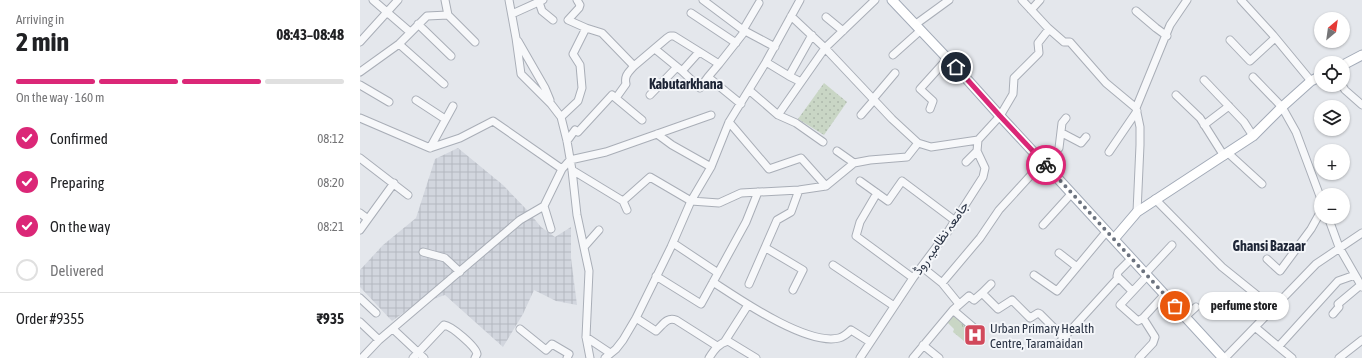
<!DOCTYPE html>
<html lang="en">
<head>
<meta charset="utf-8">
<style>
  :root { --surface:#fff; --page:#f2f2f2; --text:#202124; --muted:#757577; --line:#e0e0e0; --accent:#db2777 }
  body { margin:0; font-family:"Asap Condensed",Vazirmatn,sans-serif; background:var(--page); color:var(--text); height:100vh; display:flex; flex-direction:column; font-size:15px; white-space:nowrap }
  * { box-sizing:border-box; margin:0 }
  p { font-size:13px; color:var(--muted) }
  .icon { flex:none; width:22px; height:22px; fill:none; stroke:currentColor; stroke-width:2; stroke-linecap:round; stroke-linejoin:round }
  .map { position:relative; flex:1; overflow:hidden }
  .sheet { display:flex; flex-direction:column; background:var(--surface); width:360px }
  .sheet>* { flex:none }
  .needle { width:26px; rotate:29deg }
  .buttons { position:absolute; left:954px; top:12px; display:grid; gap:8px }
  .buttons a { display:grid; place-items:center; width:36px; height:36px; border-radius:50%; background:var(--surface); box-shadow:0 1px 3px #0004; font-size:20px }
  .pin { position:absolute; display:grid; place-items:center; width:34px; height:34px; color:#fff; margin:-17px; border:2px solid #fff; border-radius:50%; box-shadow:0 1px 4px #0007 }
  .courier { position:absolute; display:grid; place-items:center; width:40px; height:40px; margin:-20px; border:3px solid #db2777; border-radius:50%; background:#fff; color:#222; box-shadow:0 1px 5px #0007 }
  .bubble { position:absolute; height:28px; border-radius:14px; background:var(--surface); box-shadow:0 1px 3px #0004; font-size:13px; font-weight:700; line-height:28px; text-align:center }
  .summary em { font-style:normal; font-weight:700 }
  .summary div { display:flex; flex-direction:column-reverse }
  .summary { display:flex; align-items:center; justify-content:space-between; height:68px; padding:0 16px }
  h1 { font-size:26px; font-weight:700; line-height:30px }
  .bar { display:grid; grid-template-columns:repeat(4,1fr); gap:6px 4px; align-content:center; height:48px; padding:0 16px }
  .bar i { height:5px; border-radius:3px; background:var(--line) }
  .bar .on { background:var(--accent) }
  .bar p { grid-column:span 4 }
  .line { display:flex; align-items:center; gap:10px; padding:0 16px; border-top:1px solid var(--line) }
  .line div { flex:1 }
  ol { padding:0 16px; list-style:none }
  li { display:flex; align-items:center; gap:12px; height:44px }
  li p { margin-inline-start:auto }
  li .icon { padding:4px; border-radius:50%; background:var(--accent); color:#fff; stroke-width:4 }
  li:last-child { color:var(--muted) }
  li i { width:22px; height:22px; border:2px solid var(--line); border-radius:50% }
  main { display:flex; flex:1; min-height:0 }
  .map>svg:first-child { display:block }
  .industrial { fill:url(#industrial-grid) }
  .grass { fill:url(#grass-dots) }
  .park { fill:url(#park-tufts) }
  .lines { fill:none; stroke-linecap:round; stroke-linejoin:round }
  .minor-casing { stroke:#a9aeb7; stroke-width:9 }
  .major-casing { stroke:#a3abb8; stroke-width:11 }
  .minor { stroke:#f7f8fa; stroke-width:7 }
  .major { stroke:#fff; stroke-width:9 }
  .done { stroke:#6c737f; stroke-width:4; stroke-dasharray:0 7.2 }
  .route { stroke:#db2777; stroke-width:5 }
  .labels { text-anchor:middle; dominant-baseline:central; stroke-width:4; stroke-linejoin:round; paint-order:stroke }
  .street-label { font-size:13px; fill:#2b3445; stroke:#f4f6f9 }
  .poi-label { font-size:13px; fill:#2b3445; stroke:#f4f6f9; text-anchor:start }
  .neighbourhood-label { font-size:14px; font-weight:bold; fill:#1d2536; stroke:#f4f6f9 }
</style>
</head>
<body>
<main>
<section class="sheet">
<div class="summary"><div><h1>2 min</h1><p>Arriving in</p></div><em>08:43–08:48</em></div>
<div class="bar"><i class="on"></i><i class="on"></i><i class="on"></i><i></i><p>On the way · 160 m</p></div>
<ol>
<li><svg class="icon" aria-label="check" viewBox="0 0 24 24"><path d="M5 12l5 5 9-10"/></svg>Confirmed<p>08:12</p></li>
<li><svg class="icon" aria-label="check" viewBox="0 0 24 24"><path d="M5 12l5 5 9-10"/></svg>Preparing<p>08:20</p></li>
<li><svg class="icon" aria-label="check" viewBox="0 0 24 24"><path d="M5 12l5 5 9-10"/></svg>On the way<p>08:21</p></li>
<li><i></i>Delivered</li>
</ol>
<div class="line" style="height:52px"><div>Order #9355</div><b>₹935</b></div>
</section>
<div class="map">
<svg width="1002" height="358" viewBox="0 0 1002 358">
  <defs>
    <pattern id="industrial-grid" width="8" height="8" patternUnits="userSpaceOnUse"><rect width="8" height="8" fill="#d2d6de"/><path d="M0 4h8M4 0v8" fill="none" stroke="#b4b8c0"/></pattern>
    <pattern id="grass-dots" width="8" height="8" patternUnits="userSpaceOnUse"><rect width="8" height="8" fill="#c9d6c5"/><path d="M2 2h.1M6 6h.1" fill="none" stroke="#adb8ab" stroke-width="1.8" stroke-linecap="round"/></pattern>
    <pattern id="park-tufts" width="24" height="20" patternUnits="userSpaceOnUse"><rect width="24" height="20" fill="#c9d6c5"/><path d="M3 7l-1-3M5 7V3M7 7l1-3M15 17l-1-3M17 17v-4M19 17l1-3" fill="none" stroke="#adb8ab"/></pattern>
  </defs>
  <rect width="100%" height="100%" fill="#e4e7ec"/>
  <path class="industrial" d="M98,148L143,185L167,210L181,227L195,237L211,227V258L217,305L196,301L174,290L163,314L143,347L85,295L53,306L32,321L0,287V270L23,245L56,218L75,159Z"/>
  <path class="grass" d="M464,83L487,102L464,135L438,119Z"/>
  <path class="park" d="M593,314L619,337L612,346H610L593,332L594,329L587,322Z"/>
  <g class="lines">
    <g class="minor-casing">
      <path id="minor" d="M13,0L50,32
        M85,0L88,15
        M149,0L156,38L161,74L191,104L201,117L207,141L212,170L217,215L229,271L226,337L230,358
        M217,0L220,5L219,8L208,20L226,28
        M343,0L383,30L399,3
        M662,0L688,28L704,42H710L746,83L776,108L780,127V145L777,212
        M881,0L913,35L951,81
        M179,2L182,11L193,20
        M671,10L680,0
        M776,11L796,28L807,36
        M331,13L376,43
        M152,14L183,0
        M431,16L465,48L532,119L558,143L571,147L618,140
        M466,17L483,31
        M58,24L91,56
        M556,24L589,0
        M870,40L890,61L915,38
        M158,41L185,88L190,100
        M0,42L38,0
        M39,44L84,84
        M295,49L322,71L340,88L348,77
        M533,55L561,30
        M406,62L429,76
        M359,64L385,31L415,47
        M322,71L339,52
        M0,72L39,44L67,16L88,15L115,42
        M893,77L922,107L936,132L961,199
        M844,80L884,122L893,136
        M441,82L429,76L452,35
        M0,85L29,102
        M982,85L985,90L1002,105
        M389,90L418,115L436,123L463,142
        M290,95L317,67
        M816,95L840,118L864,156
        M256,98L266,84C264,75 269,72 274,66
        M513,99L535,73
        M56,100L85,119
        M776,108L810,25L827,0
        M570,109L573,101L560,89L588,58
        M418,115L465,48L515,0
        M501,115L514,100
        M201,117L218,101L222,88L220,65L213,54L226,28L242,33L274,66L307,38L310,36H314L359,64L348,77L381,104
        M0,118L70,148L100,138L133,121L202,169
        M369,122L409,169L441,158L466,186
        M844,125L869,106
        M702,133L721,143L726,137
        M297,134L312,145L351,167
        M207,141L215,130L218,132L252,95L282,120
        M70,148L93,106
        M477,151L494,163
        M749,152L777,111
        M868,153L902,184
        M0,158L48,195
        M606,162L617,151
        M685,164L699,148L702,123L706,118
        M212,170L263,201L290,177L331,201L359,203L381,193L439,190L466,186L494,163L510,160L547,157L558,143
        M500,181L528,201L542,181L594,220
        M517,193L500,222L496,236L553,278
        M795,199L862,267L913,308
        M263,201L267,210
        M184,206L191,229
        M0,213L8,219
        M968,217L979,247L1002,287
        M683,225L712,193
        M0,230L34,183
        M313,243L358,273
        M224,247L239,230
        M406,248L443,270L433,290
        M63,252L85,258L100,272
        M699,253L717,267
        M771,259L758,272L757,276L772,291
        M907,259L920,271L951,229L961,211
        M473,265L534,306
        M562,267L582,283L620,238L639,210L681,164L679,158
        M785,274L812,245
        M674,275L697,291L747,231
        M296,276L341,304L386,222L398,192
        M787,276L760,305L778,321L783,318L805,294
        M353,282C379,299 447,346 479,338C483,337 488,333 491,330L510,342
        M582,283L599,304
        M389,284L417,220L431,212L439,190
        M622,293L631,284
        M0,298L16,313
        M593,310L620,333
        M973,314L979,307L978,304L1002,284
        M825,317L836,307
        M276,318L296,331C303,325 306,317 316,320L357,346
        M0,322L19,340
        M895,327L932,358
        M33,329L64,358
        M160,329L186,350L192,344L209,354L207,358
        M226,337L250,353
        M365,341L388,305
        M699,343L758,278
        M563,345L579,358
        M919,346L978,281L995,275
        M2,358L19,340L160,220L184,206L202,169L210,160L246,152L351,115
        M53,358L84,325C92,326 116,347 117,354L115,358
        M245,358L256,349L263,340L276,318L311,247L331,201L351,167L369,122L406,62L440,0
        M349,358C354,350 359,343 368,341L396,358
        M500,358L553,278L589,230L623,177L625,168L617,151L618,140L640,116L653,94L654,78L679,53L678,43L689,29
        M553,358L593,310L609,296L614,300L622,293L638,309L652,300L670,318L678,313L680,314L704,338
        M779,358L793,343L795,337L783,318
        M865,358L956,264L1002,233
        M979,358L1002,340"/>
    </g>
    <g class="major-casing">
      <path id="major" d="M532,0L604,76L640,116L679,158L863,358
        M983,65L1002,55
        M754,239L777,212L893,136L922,107L951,81L961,76"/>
    </g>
    <use href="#minor" class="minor"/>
    <use href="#major" class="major"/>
  </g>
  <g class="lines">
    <path class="done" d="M686,165L815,306"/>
    <path class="route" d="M596,67L640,116L686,165"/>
  </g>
  <defs>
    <g id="hospital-square" transform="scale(1.15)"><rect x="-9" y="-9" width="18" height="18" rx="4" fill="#d1495b" stroke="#f4f6f9"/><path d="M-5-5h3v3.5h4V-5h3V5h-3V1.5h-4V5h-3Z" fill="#fff"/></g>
  </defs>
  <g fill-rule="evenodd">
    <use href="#hospital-square" x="615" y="335"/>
  </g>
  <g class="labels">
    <g class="street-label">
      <text transform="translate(581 238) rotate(-55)">جامعہ نظامیہ روڈ</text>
    </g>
    <g class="poi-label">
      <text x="630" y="328">Urban Primary Health<tspan x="630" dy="15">Centre, Taramaidan</tspan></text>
    </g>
    <g class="neighbourhood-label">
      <text x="326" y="84">Kabutarkhana</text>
      <text x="909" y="246">Ghansi Bazaar</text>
    </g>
  </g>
</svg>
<div class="buttons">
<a><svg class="needle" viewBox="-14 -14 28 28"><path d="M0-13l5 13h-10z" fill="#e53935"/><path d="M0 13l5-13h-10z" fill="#757577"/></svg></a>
<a><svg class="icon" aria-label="locate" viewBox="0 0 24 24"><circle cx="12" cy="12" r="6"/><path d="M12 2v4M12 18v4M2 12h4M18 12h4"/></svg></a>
<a><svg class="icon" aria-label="layers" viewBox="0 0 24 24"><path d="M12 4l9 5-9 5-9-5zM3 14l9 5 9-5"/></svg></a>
<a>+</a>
<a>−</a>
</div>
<div class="pin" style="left:815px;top:306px;background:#ea580c"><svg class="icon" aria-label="bag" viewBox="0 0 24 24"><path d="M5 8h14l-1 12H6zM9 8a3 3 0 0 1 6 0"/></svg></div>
<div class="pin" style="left:596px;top:67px;background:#1f2937"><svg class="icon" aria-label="home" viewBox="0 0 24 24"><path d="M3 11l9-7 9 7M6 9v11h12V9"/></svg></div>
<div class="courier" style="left:686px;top:165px"><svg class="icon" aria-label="bike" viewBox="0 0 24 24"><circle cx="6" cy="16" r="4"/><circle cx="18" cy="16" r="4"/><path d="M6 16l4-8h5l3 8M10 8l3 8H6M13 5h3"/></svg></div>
<div class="bubble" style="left:839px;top:292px;width:90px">perfume store</div>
</div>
</main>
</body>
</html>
